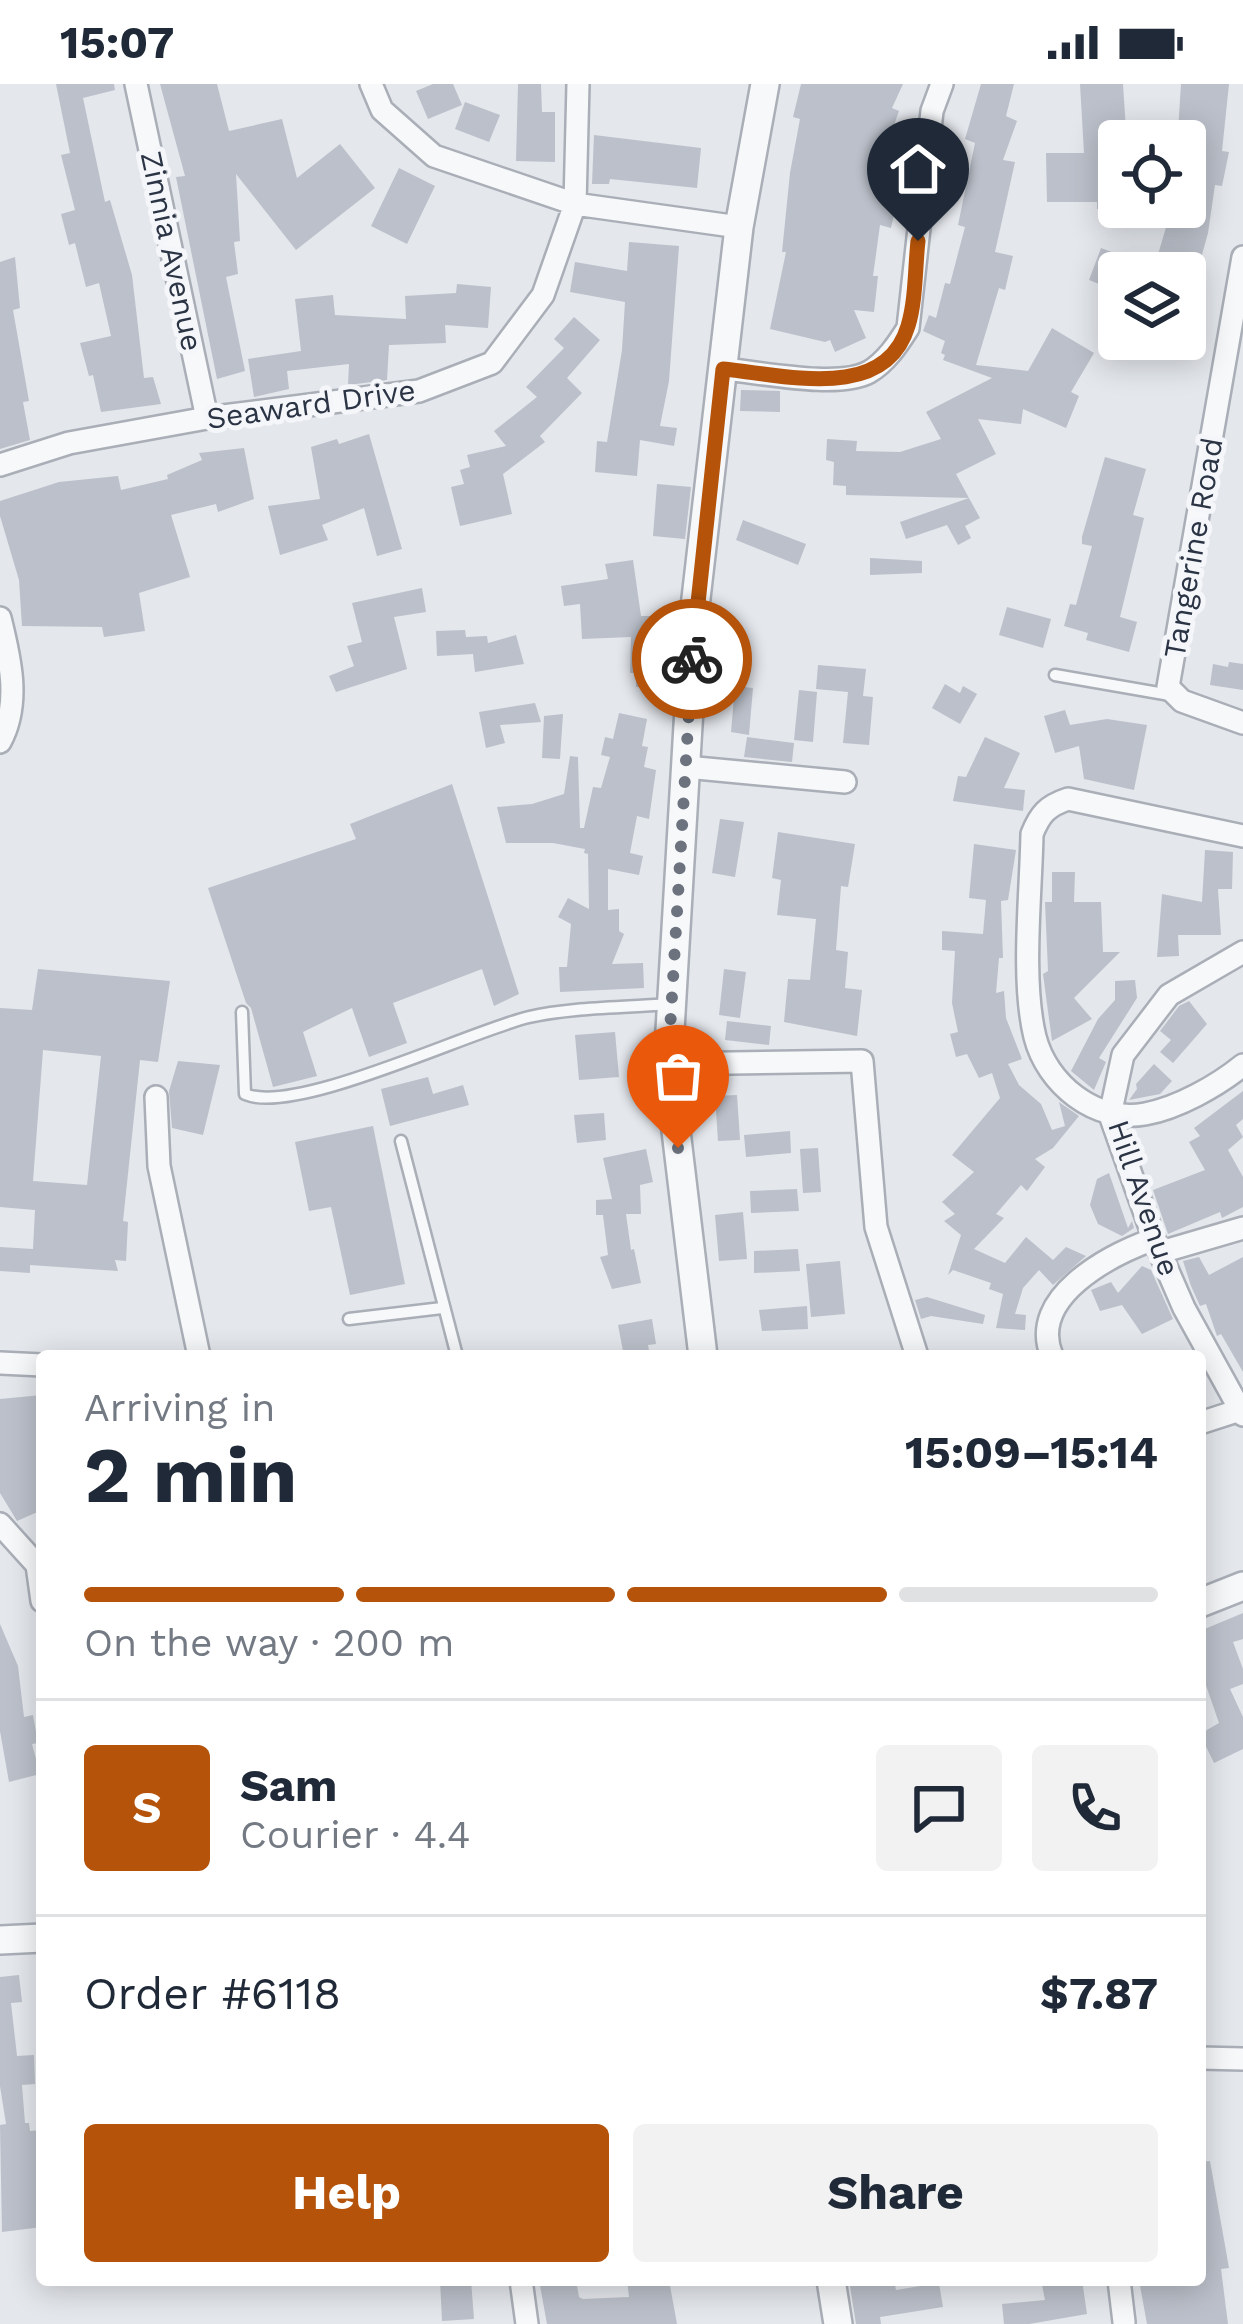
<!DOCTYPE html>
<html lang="en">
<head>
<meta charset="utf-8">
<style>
  :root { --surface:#fff; --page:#f2f2f3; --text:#1f2937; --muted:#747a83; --line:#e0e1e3; --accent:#b45309 }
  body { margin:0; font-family:"Work Sans",sans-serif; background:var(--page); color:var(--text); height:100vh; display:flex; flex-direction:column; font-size:45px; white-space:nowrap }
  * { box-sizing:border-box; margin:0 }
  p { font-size:39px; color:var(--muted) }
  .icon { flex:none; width:66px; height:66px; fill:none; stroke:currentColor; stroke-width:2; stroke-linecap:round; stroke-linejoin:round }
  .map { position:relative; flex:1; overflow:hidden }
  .drawer { position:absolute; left:36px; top:1266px; width:1170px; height:936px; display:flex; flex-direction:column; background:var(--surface); border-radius:12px; box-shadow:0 6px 30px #0003 }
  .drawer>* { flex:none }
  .tools { position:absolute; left:1098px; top:36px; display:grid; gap:24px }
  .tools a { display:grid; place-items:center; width:108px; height:108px; border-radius:12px; background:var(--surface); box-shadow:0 6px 30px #0003; font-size:60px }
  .pin { position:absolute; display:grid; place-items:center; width:102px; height:102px; color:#fff; margin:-123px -51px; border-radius:50% 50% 50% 0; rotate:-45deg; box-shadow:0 0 12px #0007 }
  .pin .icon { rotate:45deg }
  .courier { position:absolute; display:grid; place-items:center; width:120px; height:120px; margin:-60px; border:9px solid #b45309; border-radius:50%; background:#fff; color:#222; box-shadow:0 3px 15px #0007 }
  .head em { font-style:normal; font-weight:700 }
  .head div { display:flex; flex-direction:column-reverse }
  .head { display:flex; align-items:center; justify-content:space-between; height:204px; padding:0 48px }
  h1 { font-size:78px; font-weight:700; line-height:90px }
  .bar { display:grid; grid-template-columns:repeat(4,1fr); gap:18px 12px; align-content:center; height:144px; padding:0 48px }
  .bar i { height:15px; border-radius:9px; background:var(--line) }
  .bar .current { background:var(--accent) }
  .bar p { grid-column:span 4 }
  .line { display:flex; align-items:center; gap:30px; padding:0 48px; border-top:3px solid var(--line) }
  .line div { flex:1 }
  .round { display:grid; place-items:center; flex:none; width:126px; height:126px; border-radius:12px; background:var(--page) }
  .primary-button { display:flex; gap:24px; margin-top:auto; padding:24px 48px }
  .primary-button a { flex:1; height:138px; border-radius:12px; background:var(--accent); color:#fff; font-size:48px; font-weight:700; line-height:138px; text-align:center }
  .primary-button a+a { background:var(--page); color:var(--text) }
  .status { display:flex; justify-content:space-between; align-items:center; height:84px; padding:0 60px; background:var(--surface); direction:ltr }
  .status svg { height:33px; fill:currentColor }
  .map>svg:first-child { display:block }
  .building { fill:#bbc0ca; fill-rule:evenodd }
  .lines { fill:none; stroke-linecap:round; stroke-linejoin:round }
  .service-casing { stroke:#a9aeb7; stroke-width:15 }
  .minor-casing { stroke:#a9aeb7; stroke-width:26 }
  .tertiary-casing { stroke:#a9aeb7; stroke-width:32 }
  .service { stroke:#f7f8fa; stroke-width:10 }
  .minor { stroke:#f7f8fa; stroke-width:21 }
  .tertiary { stroke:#f7f8fa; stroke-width:27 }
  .done { stroke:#6c737f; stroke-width:12; stroke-dasharray:0 21.6 }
  .route { stroke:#b45309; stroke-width:15 }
  .labels { text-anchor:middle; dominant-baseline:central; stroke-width:10; stroke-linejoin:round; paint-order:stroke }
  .street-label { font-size:30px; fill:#2b3445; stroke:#f4f6f9 }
</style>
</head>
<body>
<div class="status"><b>15:07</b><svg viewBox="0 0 49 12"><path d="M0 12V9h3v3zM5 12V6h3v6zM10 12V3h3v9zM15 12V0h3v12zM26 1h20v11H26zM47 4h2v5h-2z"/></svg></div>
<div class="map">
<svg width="1243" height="2240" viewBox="0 0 1243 2240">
  <rect width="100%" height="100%" fill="#e4e7ec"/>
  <path class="building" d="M56,0H114L115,6L83,14L105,118L110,116L132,191L144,294L153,293L161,320L101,328L93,291L89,292L80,259L111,252L99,199L86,203L75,159L69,161L61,130L75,126L61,71L70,69Z
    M160,0H217L229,47L282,35L297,94L340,60L375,104L296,166L236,90L240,157L234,158L238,190L226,193L245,287L217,295L176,93L185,92Z
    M433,0H453L462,21L428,35L416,7Z
    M518,0H541L542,28H555V78L516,77Z
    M801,0H903L892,24L899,27L886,64L902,69L891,107L899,110L891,144L880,141L873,192H878L874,228L854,226L866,254L835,268L830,256L825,258L770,245L786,168H782L790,89L800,35L793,33Z
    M981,0H1014L1006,32L1017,37L1003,76L1015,78L995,168L1013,172L1005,206L999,204L976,281L1028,287L1052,244L1094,269L1071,308L1079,312L1066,344L1023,325L1021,340L978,335L996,370L956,390L969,414L846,411V402L833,401L834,378L826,376L827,355L857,357L856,367L900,368L941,355L926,328L992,294L943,276L945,271L941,269L945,257L923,247L929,231L936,234L945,199L950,200L965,143L958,141L975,59L965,55Z
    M1080,0H1123L1126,46H1106L1108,82H1118L1119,124L1097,125V118H1047L1046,69H1084Z
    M1181,0H1229L1222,67L1229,68L1222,102L1215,101L1208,149L1195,196L1185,193V189H1119V208L1089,196L1101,164L1154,184L1172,123H1185L1188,48L1178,47Z
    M465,18L500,31L489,58L455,45Z
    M594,51L701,64L697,104L610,95L609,100H592Z
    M399,84L435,102L407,160L371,142Z
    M629,158L679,162L669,297L660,342L677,344L674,362L640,356L637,392L595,388L597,357L607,358L622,266L625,218L570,208L575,178L627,187Z
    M15,173L20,224L13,226L29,317L23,318L30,356L0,365V178Z
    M457,200L491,203L488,244L445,241L446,259L389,261L387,296L348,301L349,280L287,287L289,305L254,313L248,275L301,267L295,215L333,211L335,231L406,235L405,212L456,209Z
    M574,233L600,256L567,294L582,309L540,352L545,358L503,390L512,430L460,442L451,403L464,400L460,386L470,383L467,371L506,362L494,347L537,313L526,303L564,264L554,255Z
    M741,306L780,307V328L740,327Z
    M369,350L402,465L377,472L364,424L322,441L328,456L280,471L268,422L320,415L311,363L337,355L339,360Z
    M244,364L254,415L218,428L216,420L171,431L190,493L139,509L145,547L104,553L102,543L22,542L19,496L0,432V417L59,398L118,392L121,406L168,395L167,391L202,376L199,369Z
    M1105,373L1146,385L1133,431L1144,434L1120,533L1137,538L1129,568L1086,556L1088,549L1064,542L1070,520L1076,521L1092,462L1082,460V453Z
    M657,400L691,403L685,455L653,452Z
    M969,414L980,434L965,442L971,454L958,461L947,441L906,455L900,438Z
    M743,436L806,460L798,481L736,456Z
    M870,474L922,477V489L870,491Z
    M633,476L641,532H668L666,590H656V603H636V589H630L631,553L582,555L580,520L564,522L561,502L608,495L605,480Z
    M422,504L426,528L394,533L407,585L336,608L329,592L354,582L347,562L362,558L352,519Z
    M1007,523L1051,535L1043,564L999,551Z
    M465,546L466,553L487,552L488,559L516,551L524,580L475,588L473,570L437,572L436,547Z
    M1229,578L1243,580V606L1210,601L1213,580L1228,583Z
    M818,581L866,585L863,612L873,613L869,661L843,659L848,608L816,605Z
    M945,600L960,609L963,602L977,610L960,640L932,624Z
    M735,602L753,604L749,651L731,648Z
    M799,606L817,608L813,658L794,656Z
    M535,619L541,638L500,641L505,659L486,664L479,628Z
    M1065,626L1070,641L1107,635L1147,641L1134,706L1084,695L1079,662L1055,669L1044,632Z
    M619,629L647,635L642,662L648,663L644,683L656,686L649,735L637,732L630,769L643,772L639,791L608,785V826L619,825V847L624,850L612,880L643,879L644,904L560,908L559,883H567L571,840L558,833L568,814L589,825L588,770L584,769L585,765L553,759H506L497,723L532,720L564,710L570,672L578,673L580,744H584L593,703L601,704L610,673L601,671L605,653L613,655Z
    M563,630L560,675L542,674L544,632Z
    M747,653L794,659L792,678L744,673Z
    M985,653L1020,669L1004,704L1025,706L1023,727L953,717L958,692L966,693Z
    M452,700L519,910L494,922L482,885L393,919L407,959L369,973L352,924L303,948L317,992L273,1003L251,924L246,919L208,804L356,755L350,740Z
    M720,735L744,738L735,793L712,789Z
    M778,748L855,760L848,803L841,802L836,866L848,868L845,904L862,906L857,952L784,938L788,895L810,896L816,835L777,831L781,796L772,794Z
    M974,760L1016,766L1008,816L1001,817L1003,874H999L996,909L1004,907L1006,934L1022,975L1008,980L1019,1001L1041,1020L1052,1046L1065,1042L1059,1018L1079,1032L1053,1064L1035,1075L1045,1083L1027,1107L1021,1101L996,1130L1004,1134L974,1165L1005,1179L1026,1153L1053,1176L1066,1163L1086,1172L1053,1201L1039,1186L1023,1204L1015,1230L1026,1231L1025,1246L996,1244L1003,1210L989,1205L991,1199L953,1186L948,1191L961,1151L944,1137L955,1130L942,1118L974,1088L952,1071L1000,1014L992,989L979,994L967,970L956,973L950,950L958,948L952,919L955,867L942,866V847L983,850L986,816L969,814Z
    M1205,766L1233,768L1232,805H1218L1221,851H1178L1179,872L1157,873L1162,810L1202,818Z
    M1052,788H1075L1074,818H1101L1103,868H1120L1074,914L1092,935L1052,957L1043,890L1048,887L1045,818H1052Z
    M38,885L170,897L158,978L140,976L123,1137L128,1138L126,1177L115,1176L118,1187L30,1181V1189L0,1187V1163L33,1165L35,1126L0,1123V924L32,926ZM43,966L101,972L87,1101L33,1097Z
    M724,885L746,888L740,934L719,931Z
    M1135,896L1137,914L1099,974L1106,978L1094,1006L1071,987L1098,935L1115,916V897Z
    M1189,917L1207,940L1173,979L1160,968L1171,956L1160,947L1179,922Z
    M727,937L771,942L769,961L725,956Z
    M615,948L619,993L579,996L575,951Z
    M178,977L220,981L203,1051L172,1044L169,1007Z
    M1154,980L1172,997L1160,1010L1129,1016L1137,1005L1136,1000Z
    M428,993L433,1010L463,1001L469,1021L390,1042L381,1005Z
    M1243,1007V1035L1236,1041L1243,1053L1228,1066L1243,1093V1123L1222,1134L1220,1128L1168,1150L1153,1106L1205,1086L1189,1058L1200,1052L1194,1044Z
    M737,1011L740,1056L718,1057L715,1012Z
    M604,1029L606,1056L577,1059L574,1031Z
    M373,1042L405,1200L350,1211L331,1123L309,1127L295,1058Z
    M790,1047L791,1069L746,1073L744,1051Z
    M818,1064L821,1108L803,1109L800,1065Z
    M646,1065L653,1098L640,1101L641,1130H626L631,1166L634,1165L641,1199L612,1205L600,1173L608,1171L603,1131H596V1116L612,1115L603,1074Z
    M1109,1089L1128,1144L1132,1137L1134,1144L1122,1152L1098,1140L1090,1121L1097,1095Z
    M797,1105L799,1127L751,1129L750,1107Z
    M743,1128L747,1175L719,1177L715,1131Z
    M798,1165L800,1187L754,1189V1167Z
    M1199,1173L1209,1191L1243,1173V1288L1221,1250L1217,1252L1206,1220L1200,1222L1191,1202L1183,1177Z
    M840,1177L845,1230L811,1233L806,1180Z
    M1142,1182L1151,1186L1173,1235L1142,1250L1122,1221L1100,1227L1091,1206L1111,1198L1118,1209Z
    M927,1213L985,1231L983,1240L931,1232L921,1235L915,1216Z
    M807,1222L808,1245L762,1247L759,1226Z
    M652,1235L656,1260L648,1261L650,1272H624L618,1241Z
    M42,1311V1426L17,1437L0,1409V1315Z
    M1243,1529V1555L1233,1558L1243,1585V1600L1230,1605L1243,1633V1665L1214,1679L1200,1650L1219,1639L1200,1584V1547Z
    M0,1540L18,1582L24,1633L33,1631L38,1659L32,1660L40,1690L9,1698L0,1647Z
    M19,1891L22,1918L11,1919L17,1972L34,1971L35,2000L22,2001L25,2039H29L30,2047L42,2046V2143L2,2148L0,2041L6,2040L0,2002V1893Z
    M1210,2077L1229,2184L1221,2185L1228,2240H1147L1139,2196H1200V2078Z
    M440,2196H471L474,2235L442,2237Z
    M539,2196H576L579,2213L583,2215L629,2213L627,2196H669L677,2240H547Z
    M849,2196H894L896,2206L939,2199L943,2223L880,2233L881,2240H856Z
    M1041,2196H1082L1087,2230L1029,2240H1004L1002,2220L1045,2216Z"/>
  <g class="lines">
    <g class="service-casing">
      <path id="service" d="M1055,591L1170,611
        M242,928L245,1010C295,1032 470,947 529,933C573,923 623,924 668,920
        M401,1057L457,1272
        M349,1235L442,1224"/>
    </g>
    <g class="minor-casing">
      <path id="minor" d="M136,0L207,334
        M371,0L382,26L434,72L575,120L578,0
        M1243,173L1168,603L1182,617L1243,639
        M723,285C760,288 838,305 869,288C886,278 898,260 908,244L932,27L942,0
        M0,381L69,359L207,334L419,307L492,279L543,211L575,120L739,143
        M0,534C10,574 21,620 0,658
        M686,683L845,698
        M1243,752L1068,715C1047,722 1040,730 1032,750C1031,809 1021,896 1035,953C1047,1000 1095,1039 1145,1030C1178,1024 1217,1002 1243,981
        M1243,868L1169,911L1123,971L1110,1031L1154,1155L1184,1224L1243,1331
        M668,980L862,977L876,1143L917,1272
        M156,1013L159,1082L199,1272
        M1161,1168L1243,1144
        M1052,1272C1027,1213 1110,1171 1154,1155
        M0,1279L42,1281
        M1200,1339L1243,1325
        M0,1440L37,1481L42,1517
        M1200,1974L1243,1975
        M521,2196L527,2240
        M1119,2196L1124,2238"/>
    </g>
    <g class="tertiary-casing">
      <path id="tertiary" d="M703,1272L668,980L695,523L739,143L765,0
        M1200,1519L1243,1502
        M0,1856L42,1854
        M831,2196L838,2240"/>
    </g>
    <use href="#service" class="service"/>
    <use href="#minor" class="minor"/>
    <use href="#tertiary" class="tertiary"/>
  </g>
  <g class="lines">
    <path class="done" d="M678,1064L668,980L692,575"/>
    <path class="route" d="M692,575L723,285C781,290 885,320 908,242C916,216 915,184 918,157"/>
  </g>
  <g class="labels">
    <g class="street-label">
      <text transform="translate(172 167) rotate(78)">Zinnia Avenue</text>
      <text transform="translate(311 320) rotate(-8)">Seaward Drive</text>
      <text transform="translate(1193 464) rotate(-80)">Tangerine Road</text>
      <text transform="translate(1144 1114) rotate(71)">Hill Avenue</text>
    </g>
  </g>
</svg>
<div class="tools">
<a><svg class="icon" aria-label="locate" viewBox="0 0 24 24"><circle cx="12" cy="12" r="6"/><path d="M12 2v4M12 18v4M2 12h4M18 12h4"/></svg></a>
<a><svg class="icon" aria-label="layers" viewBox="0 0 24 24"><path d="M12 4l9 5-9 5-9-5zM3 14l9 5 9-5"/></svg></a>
</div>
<div class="pin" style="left:678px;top:1064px;background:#ea580c"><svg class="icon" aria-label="bag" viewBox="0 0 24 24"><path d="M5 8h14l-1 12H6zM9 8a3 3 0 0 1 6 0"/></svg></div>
<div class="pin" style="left:918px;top:157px;background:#1f2937"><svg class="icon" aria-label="home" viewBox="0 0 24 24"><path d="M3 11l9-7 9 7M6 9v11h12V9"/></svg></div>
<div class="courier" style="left:692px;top:575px"><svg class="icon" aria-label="bike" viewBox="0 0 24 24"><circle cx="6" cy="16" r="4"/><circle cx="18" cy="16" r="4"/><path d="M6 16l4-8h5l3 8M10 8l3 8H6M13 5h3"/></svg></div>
<section class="drawer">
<div class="head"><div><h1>2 min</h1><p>Arriving in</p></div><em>15:09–15:14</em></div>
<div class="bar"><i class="current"></i><i class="current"></i><i class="current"></i><i></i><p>On the way · 200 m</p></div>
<div class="line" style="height:216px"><b class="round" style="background:var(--accent);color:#fff">S</b><div><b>Sam</b><p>Courier · 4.4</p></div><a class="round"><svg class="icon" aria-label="chat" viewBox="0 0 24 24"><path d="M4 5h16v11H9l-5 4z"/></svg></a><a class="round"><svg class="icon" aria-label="phone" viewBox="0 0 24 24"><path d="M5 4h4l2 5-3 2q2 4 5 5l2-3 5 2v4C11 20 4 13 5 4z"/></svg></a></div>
<div class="line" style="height:156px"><div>Order #6118</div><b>$7.87</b></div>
<div class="primary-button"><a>Help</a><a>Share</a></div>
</section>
</div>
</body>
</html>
